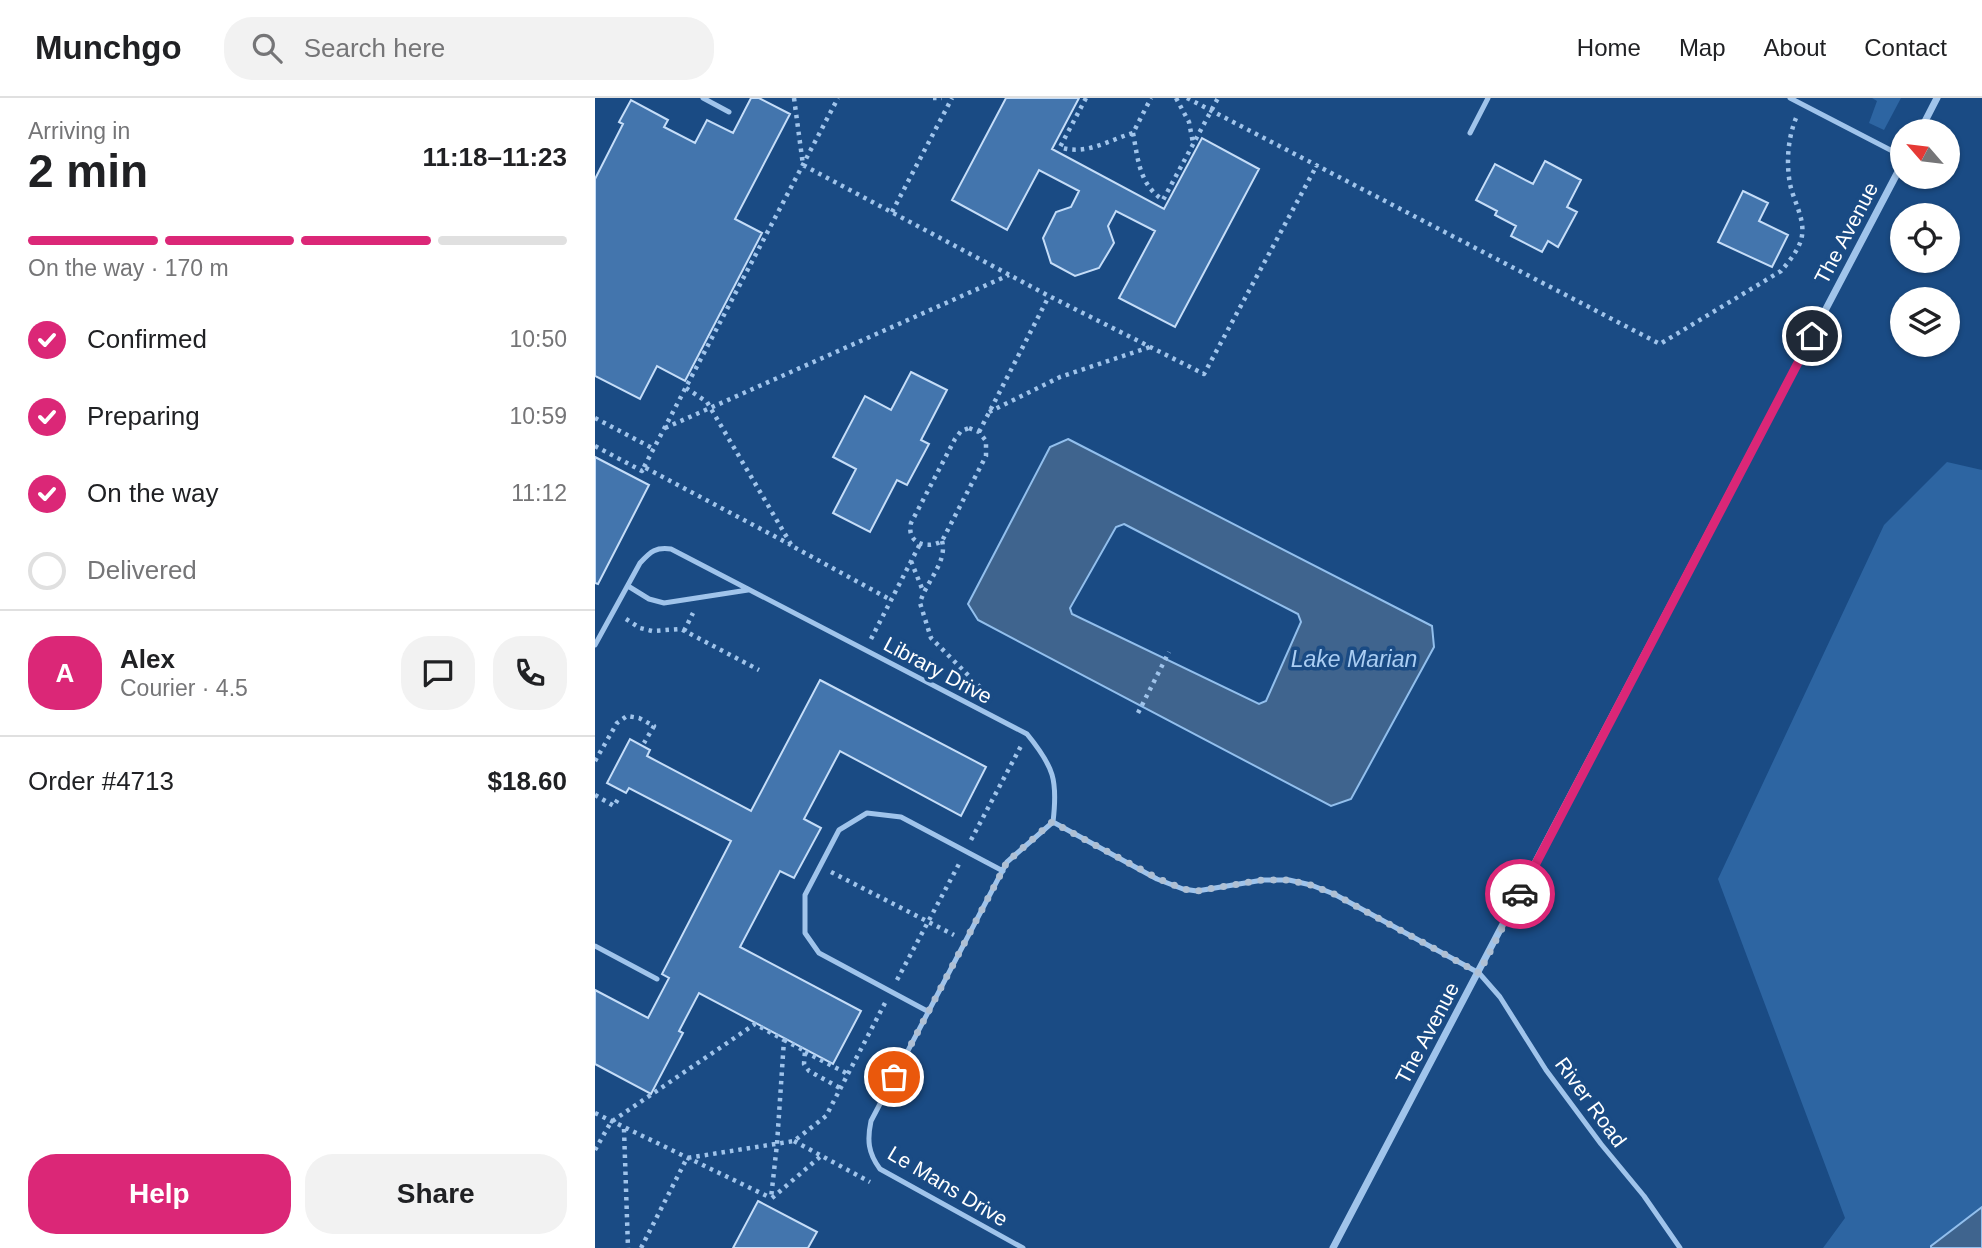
<!DOCTYPE html>
<html lang="en">
<head>
<meta charset="utf-8">
<style>
  :root { --surface:#fff; --page:#f2f2f2; --text:#202124; --muted:#757577; --line:#e0e0e0; --accent:#db2777 }
  body { margin:0; font-family:Helvetica,sans-serif; background:var(--page); color:var(--text); height:100vh; display:flex; flex-direction:column; font-size:26px; white-space:nowrap }
  * { box-sizing:border-box; margin:0 }
  p { font-size:23px; color:var(--muted) }
  .icon { flex:none; width:38px; height:38px; fill:none; stroke:currentColor; stroke-width:2; stroke-linecap:round; stroke-linejoin:round }
  .map { position:relative; flex:1; overflow:hidden }
  .panel { display:flex; flex-direction:column; background:var(--surface); width:595px }
  .panel>* { flex:none }
  .needle { width:46px; rotate:298deg }
  .fabs { position:absolute; left:1295px; top:21px; display:grid; gap:14px }
  .fabs a { display:grid; place-items:center; width:70px; height:70px; border-radius:50%; background:var(--surface); box-shadow:0 2px 5px #0004; font-size:35px }
  .pin { position:absolute; display:grid; place-items:center; width:60px; height:60px; color:#fff; margin:-30px; border:4px solid #fff; border-radius:50%; box-shadow:0 2px 7px #0007 }
  .courier { position:absolute; display:grid; place-items:center; width:70px; height:70px; margin:-35px; border:5px solid #db2777; border-radius:50%; background:#fff; color:#222; box-shadow:0 2px 9px #0007 }
  .headline em { font-style:normal; font-weight:700 }
  .headline div { display:flex; flex-direction:column-reverse }
  .headline { display:flex; align-items:center; justify-content:space-between; height:119px; padding:0 28px }
  h1 { font-size:46px; font-weight:700; line-height:52px }
  .bar { display:grid; grid-template-columns:repeat(4,1fr); gap:10px 7px; align-content:center; height:84px; padding:0 28px }
  .bar i { height:9px; border-radius:5px; background:var(--line) }
  .bar .on { background:var(--accent) }
  .bar p { grid-column:span 4 }
  .line { display:flex; align-items:center; gap:18px; padding:0 28px; border-top:2px solid var(--line) }
  .line div { flex:1 }
  .round { display:grid; place-items:center; flex:none; width:74px; height:74px; border-radius:28px; background:var(--page) }
  ol { padding:0 28px; list-style:none }
  li { display:flex; align-items:center; gap:21px; height:77px }
  li p { margin-inline-start:auto }
  li .icon { padding:7px; border-radius:50%; background:var(--accent); color:#fff; stroke-width:4 }
  li:last-child { color:var(--muted) }
  li i { width:38px; height:38px; border:4px solid var(--line); border-radius:50% }
  .cta { display:flex; gap:14px; margin-top:auto; padding:14px 28px }
  .cta a { flex:1; height:80px; border-radius:28px; background:var(--accent); color:#fff; font-size:28px; font-weight:700; line-height:80px; text-align:center }
  .cta a+a { background:var(--page); color:var(--text) }
  header { display:flex; align-items:center; gap:42px; box-sizing:border-box; height:98px; padding:0 35px; background:var(--surface); border-bottom:2px solid var(--line) }
  header strong { font-size:33px }
  nav { display:flex; gap:38px; margin-inline-start:auto; font-size:24px }
  .search { width:490px; height:63px; background:var(--page); display:flex; align-items:center; gap:18px; box-sizing:border-box; padding:0 24px; border-radius:28px; color:var(--muted); font-size:26px }
  main { display:flex; flex:1; min-height:0 }
  .map>svg:first-child { display:block }
  .green { fill:#2d65a2 }
  .water { fill:#3f648e; stroke:#92bfed; stroke-width:2; fill-rule:evenodd }
  .building { fill:#4375ad; stroke:#c5ddf8; stroke-width:2 }
  .lines { fill:none; stroke-linecap:round; stroke-linejoin:round }
  .path { stroke:#a0c4eb; stroke-width:4.5; stroke-dasharray:3.5 5; stroke-linecap:butt }
  .service { stroke:#a0c4eb; stroke-width:5 }
  .minor { stroke:#a0c4eb; stroke-width:7 }
  .done { stroke:#afc0d4; stroke-width:7; stroke-dasharray:0 12.6 }
  .route { stroke:#db2777; stroke-width:9 }
  .labels { text-anchor:middle; dominant-baseline:central; stroke-width:7; stroke-linejoin:round; paint-order:stroke }
  .street-label { font-size:21px; fill:#fff; stroke:#1a4b84 }
  .water-label { font-size:23px; font-style:italic; fill:#abcef3; stroke:#1a4b84 }
</style>
</head>
<body>
<header>
<strong>Munchgo</strong>
<div class="search"><svg class="icon" aria-label="search" viewBox="0 0 24 24"><circle cx="10" cy="10" r="6"/><path d="M15 15l6 6"/></svg>Search here</div>
<nav><a>Home</a><a>Map</a><a>About</a><a>Contact</a></nav>
</header>
<main>
<section class="panel">
<div class="headline"><div><h1>2 min</h1><p>Arriving in</p></div><em>11:18–11:23</em></div>
<div class="bar"><i class="on"></i><i class="on"></i><i class="on"></i><i></i><p>On the way · 170 m</p></div>
<ol>
<li><svg class="icon" aria-label="check" viewBox="0 0 24 24"><path d="M5 12l5 5 9-10"/></svg>Confirmed<p>10:50</p></li>
<li><svg class="icon" aria-label="check" viewBox="0 0 24 24"><path d="M5 12l5 5 9-10"/></svg>Preparing<p>10:59</p></li>
<li><svg class="icon" aria-label="check" viewBox="0 0 24 24"><path d="M5 12l5 5 9-10"/></svg>On the way<p>11:12</p></li>
<li><i></i>Delivered</li>
</ol>
<div class="line" style="height:126px"><b class="round" style="background:var(--accent);color:#fff">A</b><div><b>Alex</b><p>Courier · 4.5</p></div><a class="round"><svg class="icon" aria-label="chat" viewBox="0 0 24 24"><path d="M4 5h16v11H9l-5 4z"/></svg></a><a class="round"><svg class="icon" aria-label="phone" viewBox="0 0 24 24"><path d="M5 4h4l2 5-3 2q2 4 5 5l2-3 5 2v4C11 20 4 13 5 4z"/></svg></a></div>
<div class="line" style="height:91px"><div>Order #4713</div><b>$18.60</b></div>
<div class="cta"><a>Help</a><a>Share</a></div>
</section>
<div class="map">
<svg width="1387" height="1150" viewBox="0 0 1387 1150">
  <rect width="100%" height="100%" fill="#1a4b84"/>
  <path class="green" d="M1277,0H1306L1289,32L1274,25L1282,3Z
    M1352,364L1387,372V1109L1336,1150H1228L1250,1120L1123,781L1289,427Z"/>
  <path class="water" d="M473,341L837,528L839,549L756,701L736,708L383,522L373,506L455,349ZM529,426L703,516L706,524L671,603L664,606L477,516L475,510L521,429Z
    M1387,1109V1150H1336V1148Z"/>
  <path class="building" d="M156,0H164L195,16L140,121L167,135L90,283L62,268L45,301L0,278V81L28,26L24,24L36,2L73,22L69,29L100,45L112,22L138,35Z
    M411,0H484L457,51L569,111L607,40L664,71L580,229L524,200L560,133L521,113L513,128L519,145L504,170L480,178L456,165L448,140L461,114L476,109L484,93L444,72L412,132L357,102Z
    M950,63L986,82L972,109L982,114L963,149L953,143L947,154L916,138L921,128L900,117L902,113L881,102L900,66L938,86Z
    M1148,93L1173,105L1164,123L1193,137L1177,169L1123,144Z
    M316,274L352,292L326,342L334,346L312,387L302,382L275,434L238,415L261,371L238,359L270,298L296,312Z
    M0,359L54,387L3,486L0,485Z
    M225,582L391,669L366,718L245,653L209,721L226,730L199,780L185,773L145,849L266,913L238,966L104,895L84,933L88,935L56,996L0,966V892L53,920L74,880L67,876L136,743L34,690L31,695L12,685L35,641L55,652L52,658L156,713Z
    M163,1103L222,1134L213,1150H138Z"/>
  <g class="lines">
    <path class="path" d="M199,0L208,67L454,198L609,276L722,67
      M338,0H347
      M491,0L465,49C490,58 514,42 538,35L556,0
      M581,0L594,24L598,45
      M592,0L1065,246L1186,173C1193,165 1201,155 1205,145C1213,125 1199,105 1195,86C1191,64 1193,40 1201,20
      M538,35C543,61 544,86 568,102L623,0
      M297,114L357,0
      M91,290L112,304L197,448L296,502
      M394,314L465,279L555,249
      M0,320L59,351
      M70,330L414,177
      M374,330L384,334L391,343V358L347,443C332,452 311,445 316,425L360,341L366,333Z
      M384,334L454,198
      M0,348L47,373L49,369L196,447
      M49,369L243,0
      M347,443C353,464 330,485 325,505L336,540L395,599
      M316,463L328,493
      M31,521L45,530L57,533L86,531L164,572
      M89,533L98,515
      M276,541L325,446
      M543,615L574,554
      M0,663L22,625L32,618L44,620L59,628L49,645
      M0,697L19,708L23,701
      M376,742L426,648
      M236,774L359,837
      M302,882L364,766
      M189,942L210,953L209,966L214,973L245,990
      M210,954L253,976
      M0,1015L176,1100
      M29,1031L33,1150
      M199,1043L275,1084
      M0,1052L16,1024L160,926L189,942L182,1046L176,1100
      M177,1100L226,1058
      M46,1150L92,1060L199,1043L231,1018L290,905"/>
    <path class="service" d="M108,0L134,14
      M1195,0L1307,58
      M875,35L893,0
      M33,488L54,501L69,505L153,492
      M0,547L45,465C56,453 61,449 76,451L432,636C459,669 463,682 458,724
      M0,848L62,881
      M334,914L224,855L210,835V797L244,732L272,715L306,719L408,773
      M428,1150L285,1071C273,1055 272,1042 276,1023L412,764L458,724L562,781L588,791L602,793L668,782H694L716,787L739,796L884,875L905,899L951,972L1006,1046L1049,1098L1085,1150"/>
    <path class="minor" d="M1325,33L1342,0
      M738,1150L1307,66"/>
  </g>
  <g class="lines">
    <path class="done" d="M299,979L412,764L457,724L562,780L588,791L602,793L667,782H694L716,787L739,796L884,875L925,796"/>
    <path class="route" d="M925,796L1217,238"/>
  </g>
  <g class="labels">
    <g class="street-label">
      <text transform="translate(1251 135) rotate(-62)">The Avenue</text>
      <text transform="translate(343 572) rotate(28)">Library Drive</text>
      <text transform="translate(832 935) rotate(-62)">The Avenue</text>
      <text transform="translate(996 1004) rotate(54)">River Road</text>
      <text transform="translate(353 1088) rotate(31)">Le Mans Drive</text>
    </g>
    <g class="water-label">
      <text x="759" y="561">Lake Marian</text>
    </g>
  </g>
</svg>
<div class="fabs">
<a><svg class="needle" viewBox="-14 -14 28 28"><path d="M0-13l5 13h-10z" fill="#e53935"/><path d="M0 13l5-13h-10z" fill="#757577"/></svg></a>
<a><svg class="icon" aria-label="locate" viewBox="0 0 24 24"><circle cx="12" cy="12" r="6"/><path d="M12 2v4M12 18v4M2 12h4M18 12h4"/></svg></a>
<a><svg class="icon" aria-label="layers" viewBox="0 0 24 24"><path d="M12 4l9 5-9 5-9-5zM3 14l9 5 9-5"/></svg></a>
</div>
<div class="pin" style="left:299px;top:979px;background:#ea580c"><svg class="icon" aria-label="bag" viewBox="0 0 24 24"><path d="M5 8h14l-1 12H6zM9 8a3 3 0 0 1 6 0"/></svg></div>
<div class="pin" style="left:1217px;top:238px;background:#1f2937"><svg class="icon" aria-label="home" viewBox="0 0 24 24"><path d="M3 11l9-7 9 7M6 9v11h12V9"/></svg></div>
<div class="courier" style="left:925px;top:796px"><svg class="icon" aria-label="car" viewBox="0 0 24 24"><path d="M5 17H2v-5l4-1 3-4h7l3 4 3 1v5h-3M9 17h6M6 11h13"/><circle cx="7" cy="17" r="2"/><circle cx="17" cy="17" r="2"/></svg></div>
</div>
</main>
</body>
</html>
